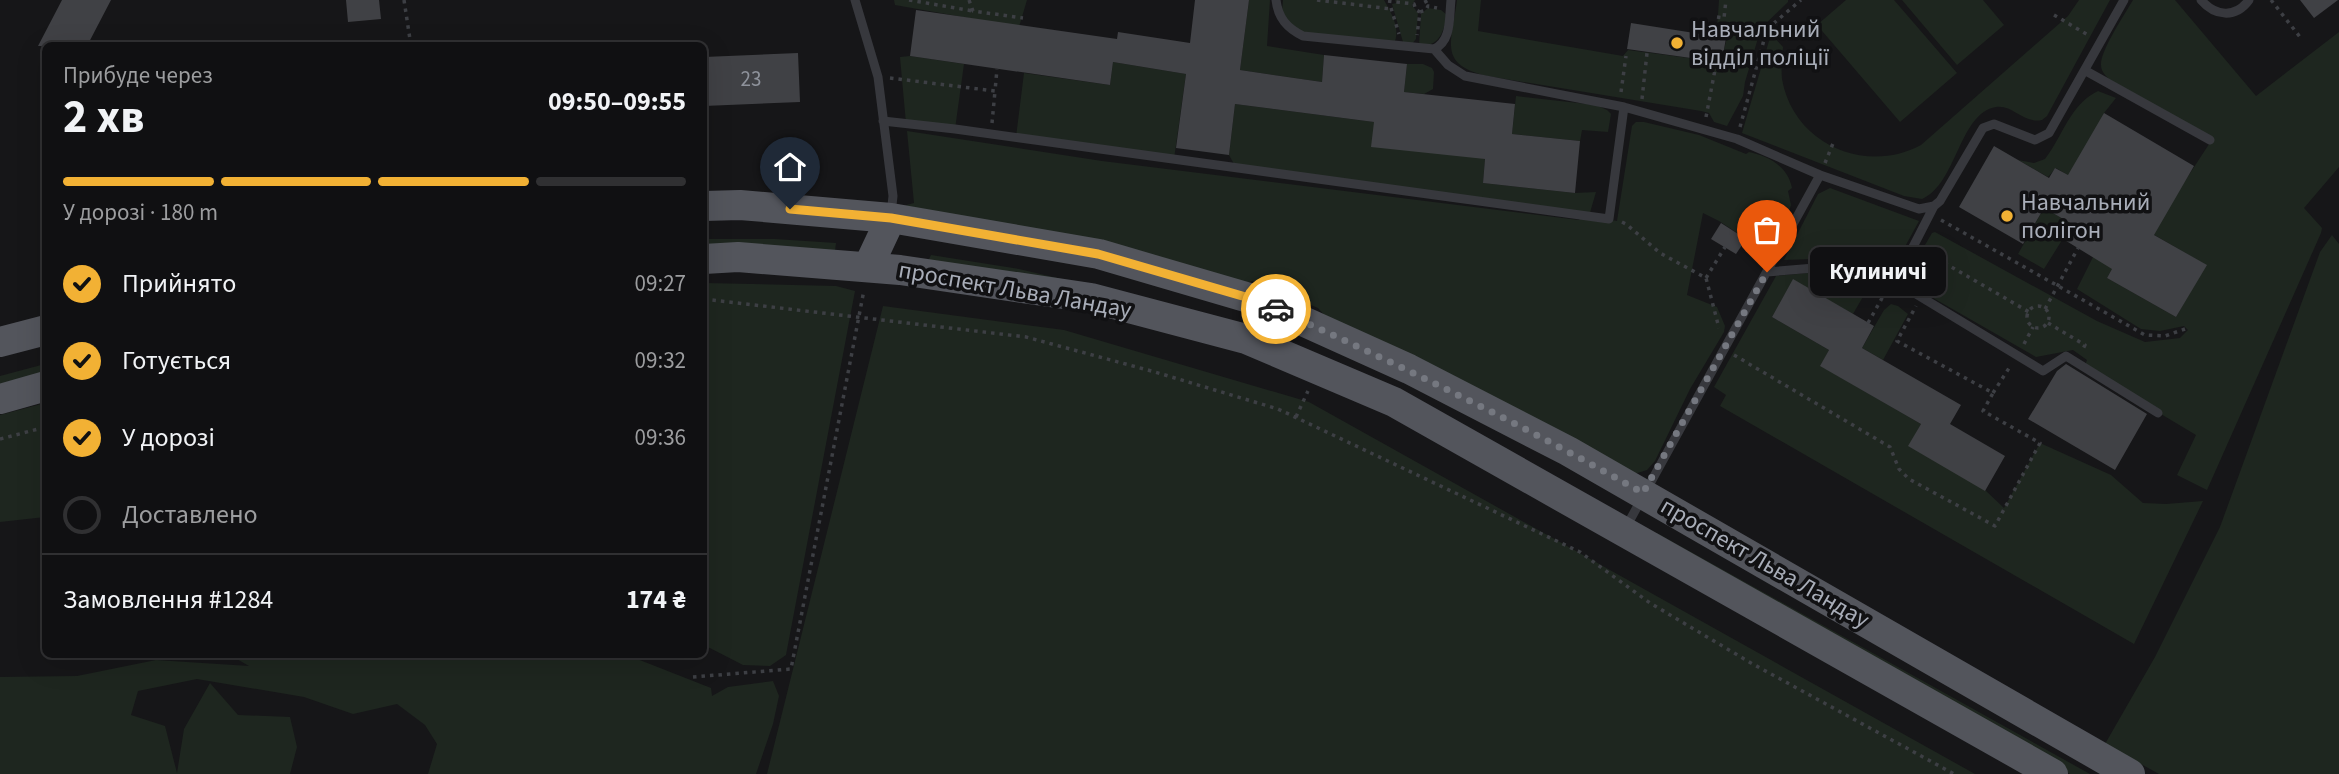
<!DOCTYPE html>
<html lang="uk">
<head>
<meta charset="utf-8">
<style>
  :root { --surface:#101012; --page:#19191b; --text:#f1f3f6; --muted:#9c9d9f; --line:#303032; --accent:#f2b134 }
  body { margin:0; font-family:"Source Sans 3",sans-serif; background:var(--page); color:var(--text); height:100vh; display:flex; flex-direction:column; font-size:26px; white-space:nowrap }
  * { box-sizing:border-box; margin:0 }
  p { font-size:23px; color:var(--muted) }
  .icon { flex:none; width:38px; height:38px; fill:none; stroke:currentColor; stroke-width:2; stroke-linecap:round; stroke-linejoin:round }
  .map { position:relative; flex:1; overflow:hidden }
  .details { position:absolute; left:42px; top:42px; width:665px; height:616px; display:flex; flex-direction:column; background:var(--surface); border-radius:10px; box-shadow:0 7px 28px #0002,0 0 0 2px var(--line) }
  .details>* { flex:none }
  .pin { position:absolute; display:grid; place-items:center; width:60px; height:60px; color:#fff; margin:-72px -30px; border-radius:50% 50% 50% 0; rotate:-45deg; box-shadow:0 0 7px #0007 }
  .pin .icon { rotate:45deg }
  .courier { position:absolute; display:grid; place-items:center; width:70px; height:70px; margin:-35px; border:5px solid #f2b134; border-radius:50%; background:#fff; color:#222; box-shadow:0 2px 9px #0007 }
  .bubble { position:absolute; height:49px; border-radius:10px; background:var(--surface); box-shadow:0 7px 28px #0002,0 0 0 2px var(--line); font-size:23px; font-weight:700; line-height:49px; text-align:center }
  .summary em { font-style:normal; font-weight:700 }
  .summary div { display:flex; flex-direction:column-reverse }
  .summary { display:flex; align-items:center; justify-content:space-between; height:119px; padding:0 21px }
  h1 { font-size:46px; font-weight:700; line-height:52px }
  .bar { display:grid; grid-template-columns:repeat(4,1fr); gap:10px 7px; align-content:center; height:84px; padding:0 21px }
  .bar i { height:9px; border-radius:5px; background:var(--line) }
  .bar .selected { background:var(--accent) }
  .bar p { grid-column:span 4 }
  .line { display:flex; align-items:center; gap:18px; padding:0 21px; border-top:2px solid var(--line) }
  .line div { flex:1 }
  ol { padding:0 21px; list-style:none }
  li { display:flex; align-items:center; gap:21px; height:77px }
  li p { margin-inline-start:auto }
  li .icon { padding:7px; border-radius:50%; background:var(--accent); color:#111; stroke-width:4 }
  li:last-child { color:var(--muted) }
  li i { width:38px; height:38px; border:4px solid var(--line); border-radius:50% }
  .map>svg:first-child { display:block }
  .green { fill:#1e261f }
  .building { fill:#404145 }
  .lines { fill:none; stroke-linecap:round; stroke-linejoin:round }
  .path { stroke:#3d3f44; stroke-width:3.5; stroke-dasharray:3.5 5; stroke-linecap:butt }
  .service { stroke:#37383d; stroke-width:9 }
  .primary { stroke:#53555c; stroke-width:30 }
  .done { stroke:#757880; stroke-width:7; stroke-dasharray:0 12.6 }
  .route { stroke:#f2b134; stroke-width:9 }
  .poi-dot { fill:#f2b134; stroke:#111113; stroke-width:2.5 }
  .labels { text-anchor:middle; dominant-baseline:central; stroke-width:7; stroke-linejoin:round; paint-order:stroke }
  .number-label { font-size:21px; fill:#8e929b }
  .poi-label { font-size:24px; fill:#a8adb8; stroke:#111113; text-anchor:start }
  .street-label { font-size:24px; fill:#a8adb8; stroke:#111113 }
</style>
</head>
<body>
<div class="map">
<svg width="2339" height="774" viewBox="0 0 2339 774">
  <rect width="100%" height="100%" fill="#161618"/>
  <path class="green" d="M894,0H1027L1019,27L895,5Z
    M1249,0H1270L1267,46L1324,55L1322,82L1240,70Z
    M1283,0H1384C1391,12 1400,28 1395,41L1305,35L1295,29L1282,12Z
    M1395,0H1415L1412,5L1418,13L1416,39L1412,44L1403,42L1392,4L1396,3Z
    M1457,0H1481L1478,31L1623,56L1628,50L1712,61L1713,53L1723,55L1728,32L1717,29L1719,0H1788V2L1761,28L1745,82L1743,96L1727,126L1714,122L1709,113L1701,111L1487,76C1437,64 1452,42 1457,0Z
    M1846,0H1894L1957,73L1900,122L1817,25Z
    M1902,0H1983L2004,25L1957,65Z
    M2079,0H2110L2047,116L2042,120C2024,124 2012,104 1996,107C1959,113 1957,184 1922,199L1904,196L1742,133L1771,34L1783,47C1782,57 1781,69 1782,79C1793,144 1866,175 1921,145L2068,16Z
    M2133,0H2175L2256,96L2339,32V167L2304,208L2322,228L2321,233L2207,490L2177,475L2196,435L2084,368L2087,360L2073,350L2036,357L1914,287L1910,284L1908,274L1932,233L1935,232L2097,321L2145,342L2180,338L2188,330L2184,326L2160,331L2141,329L2077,289L2093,257L2120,256L2107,278L2176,317L2206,265L2151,233L2213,138L2109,79C2105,75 2101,71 2101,65C2100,51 2125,14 2133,0Z
    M1428,8L1441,10L1447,15C1444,31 1439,48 1419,45L1421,14Z
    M910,56L964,64L955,129L906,123L900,57Z
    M1113,62L1186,74L1174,159L1016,137L1024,73L1110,85Z
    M1407,64H1423L1432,68L1434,72L1433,89L1424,94L1404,92Z
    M2098,91L2116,98L2104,113L2079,182L2056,168L2048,177L2018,160L2034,163L2045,159C2063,136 2070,104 2098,91Z
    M1516,96L1596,105L1607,110L1611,114L1608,132L1582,130L1580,141L1512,134Z
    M1235,104L1374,122L1485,159L1483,183L1575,193L1596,192L1589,216L1617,221L1632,126L1636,122H1644L1699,135L1746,154L1749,152C1768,156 1788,166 1792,188L1788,191L1791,205L1788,215L1767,250L1760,248L1719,221L1703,213L1687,295L1717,307L1725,326L1724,332L1690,389L1655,461L1647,470L1631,475L1335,327L1318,308L1252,281L1235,288L903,206L914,203L907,131L1102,161L1579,220L1582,216L1234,164L1229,155Z
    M1830,188L1919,221L1895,265L1889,267L1872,258L1864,257L1784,260L1818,194Z
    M2044,208L2072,224L2044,269L2018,254Z
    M2332,235L2339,244V774H2159L2105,744L2155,657L2220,527L2320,252Z
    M704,239H775L836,243L835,251L704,246Z
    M931,255L1019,269L1130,295L931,262L929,259Z
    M1841,270L1862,280L1868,288L1853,314L1793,280L1772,317L1829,350L1821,366L1921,424L1909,446L1985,490L2004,508L2040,443L2111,475L2143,503L2166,504L2203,501L2134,644L1720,406L1726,395L1714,387L1776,276Z
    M704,283L836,286L855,291L786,655L770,666L743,665L704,645Z
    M1891,304L1898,306L1908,314L1883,360L1862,348L1884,310Z
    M883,306L1064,330L1309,402L1975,774H767Z
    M45,364V372L0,384V376Z
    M45,403V517L0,522V415Z
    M1657,533L2090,774H2070L1651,534Z
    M230,655H627L711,688L712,696L728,687L773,681L779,696L773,724L756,774H428L437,744L425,725L397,704L353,714L304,697L197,679L138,691L131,715L165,726L177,773L184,729L210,683L238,715L290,717L297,747L290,774H0V677L77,676L156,660L249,666Z"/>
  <path class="building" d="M62,0H111L87,46H38Z
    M346,0H379L381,19L348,22Z
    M1195,0H1249L1240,70L1322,82L1324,55L1407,64L1404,92L1515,104L1512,134L1580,141L1575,193L1483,183L1485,159L1371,147L1374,122L1235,104L1229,155L1176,148L1186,74L1113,62L1110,85L910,56L916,10L1117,39L1118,32L1190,43Z
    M2300,0H2338L2314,18Z
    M1631,23L1726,38L1723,55L1713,53L1712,61L1627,49Z
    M798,53L800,102L704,106V57Z
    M2104,113L2194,166L2154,235L2207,265L2176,317L2107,278L2112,269L2063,239L2072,224L2044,208L2023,244L1959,207L1994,146L2049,178L2055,168L2068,175Z
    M1721,223L1746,239L1736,254L1711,239Z
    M1793,279L1874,326L1862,348L1961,405L1950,424L2005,456L1985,491L1908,446L1921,424L1820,366L1829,350L1772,317Z
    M2066,364L2147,414L2115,470L2028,419L2057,371Z"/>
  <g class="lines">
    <path class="path" d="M404,0L411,46
      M909,0L973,11
      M969,0L973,11L1023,18
      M1317,0L1391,9
      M1425,0L1428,6
      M2271,0L2300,37
      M1388,1L1414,4L1416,10L1420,12L1417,35
      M1391,8L1399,34
      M1420,12L1426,10L1428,6L1437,8
      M2054,15L2088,35
      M1717,17L1724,18L1726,0
      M890,78L995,91L997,69
      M1621,92L1626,56
      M1642,99L1647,53
      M1706,117L1718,54
      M992,123L995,91
      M1740,127L1767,29L1801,0
      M1825,163L1834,141
      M1941,220L2145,335L2165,336L2185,329
      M1622,222L1626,224L1660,253L1706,278L1719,328
      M1706,278L1725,247
      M1926,287L1941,261L2029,312
      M704,299L1026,337L1155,372L1278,409L1580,552L1650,603L1751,663L1954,774
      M2027 317a11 11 0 1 1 22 0a11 11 0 1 1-22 0Z
      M2045,309L2078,248
      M1868,323L1886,291
      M2048,323L2085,345L2082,351
      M2024,344L2033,327
      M1734,355L1890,447L1899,469L1909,479L1995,526L2040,443L1983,411L1993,393L1897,341L1916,306
      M1993,393L2011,365
      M1296,417L1308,391
      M0,439L46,427
      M693,677L791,669L864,290"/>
    <path class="service" d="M855,0L878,77L893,196L891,214
      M1276,0C1278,18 1287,28 1303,36L1434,49C1452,41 1449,17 1451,0
      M2201,0C2215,16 2235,19 2249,0
      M1434,49L1448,65L1465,76L1624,107L1737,139L1820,175L1919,209L1934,206L1940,201L1983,128L1994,124L2035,140L2049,133L2124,0
      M2086,71L2210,140
      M883,121L955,129L1609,219L1624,107
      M1767,272L1851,265L1878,271L2043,371L2066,356L2158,413
      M1895,282L1934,206
      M1625,529L1820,175"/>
    <path class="primary" d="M704,206L740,205L891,218L1099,254L1256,300L1409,369L1568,451L2130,774
      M704,259L738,257L900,270L1091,298L1246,339L1394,402L2053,774
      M868,267L891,218
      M0,342L46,330
      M0,399L46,386"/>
  </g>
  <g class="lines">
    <path class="done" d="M1276,309C1402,366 1523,425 1643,493L1767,272"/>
    <path class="route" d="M790,209L891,218L1098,254L1256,300L1276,309"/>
  </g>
  <g class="poi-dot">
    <circle cx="1677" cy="43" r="7"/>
    <circle cx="2007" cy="216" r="7"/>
  </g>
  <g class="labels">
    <g class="number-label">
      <text x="751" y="79">23</text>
    </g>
    <g class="poi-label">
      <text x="1691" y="29">Навчальний<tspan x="1691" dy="28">відділ поліції</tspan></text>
      <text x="2021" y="202">Навчальний<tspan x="2021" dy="28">полігон</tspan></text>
    </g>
    <g class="street-label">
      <text transform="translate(1015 290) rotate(10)">проспект Льва Ландау</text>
      <text transform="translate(1765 563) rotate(30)">проспект Льва Ландау</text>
    </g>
  </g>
</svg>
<div class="pin" style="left:1767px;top:272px;background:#ea580c"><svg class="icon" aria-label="bag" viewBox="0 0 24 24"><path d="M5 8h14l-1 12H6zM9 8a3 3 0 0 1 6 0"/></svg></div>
<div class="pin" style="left:790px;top:209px;background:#1f2937"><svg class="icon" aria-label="home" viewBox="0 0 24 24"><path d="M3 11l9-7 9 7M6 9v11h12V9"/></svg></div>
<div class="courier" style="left:1276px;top:309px"><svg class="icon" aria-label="car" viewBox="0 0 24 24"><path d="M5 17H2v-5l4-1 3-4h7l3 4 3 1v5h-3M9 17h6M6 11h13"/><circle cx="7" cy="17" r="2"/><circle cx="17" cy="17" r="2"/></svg></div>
<div class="bubble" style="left:1810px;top:247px;width:136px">Кулиничі</div>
<section class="details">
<div class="summary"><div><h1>2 хв</h1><p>Прибуде через</p></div><em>09:50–09:55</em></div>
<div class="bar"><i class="selected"></i><i class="selected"></i><i class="selected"></i><i></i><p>У дорозі · 180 m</p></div>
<ol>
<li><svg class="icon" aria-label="check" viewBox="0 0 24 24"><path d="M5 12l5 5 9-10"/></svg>Прийнято<p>09:27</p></li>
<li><svg class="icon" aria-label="check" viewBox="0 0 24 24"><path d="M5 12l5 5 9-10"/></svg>Готується<p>09:32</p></li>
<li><svg class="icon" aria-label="check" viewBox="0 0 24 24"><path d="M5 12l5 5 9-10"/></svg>У дорозі<p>09:36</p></li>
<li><i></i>Доставлено</li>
</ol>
<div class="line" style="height:91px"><div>Замовлення #1284</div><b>174 ₴</b></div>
</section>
</div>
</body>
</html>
